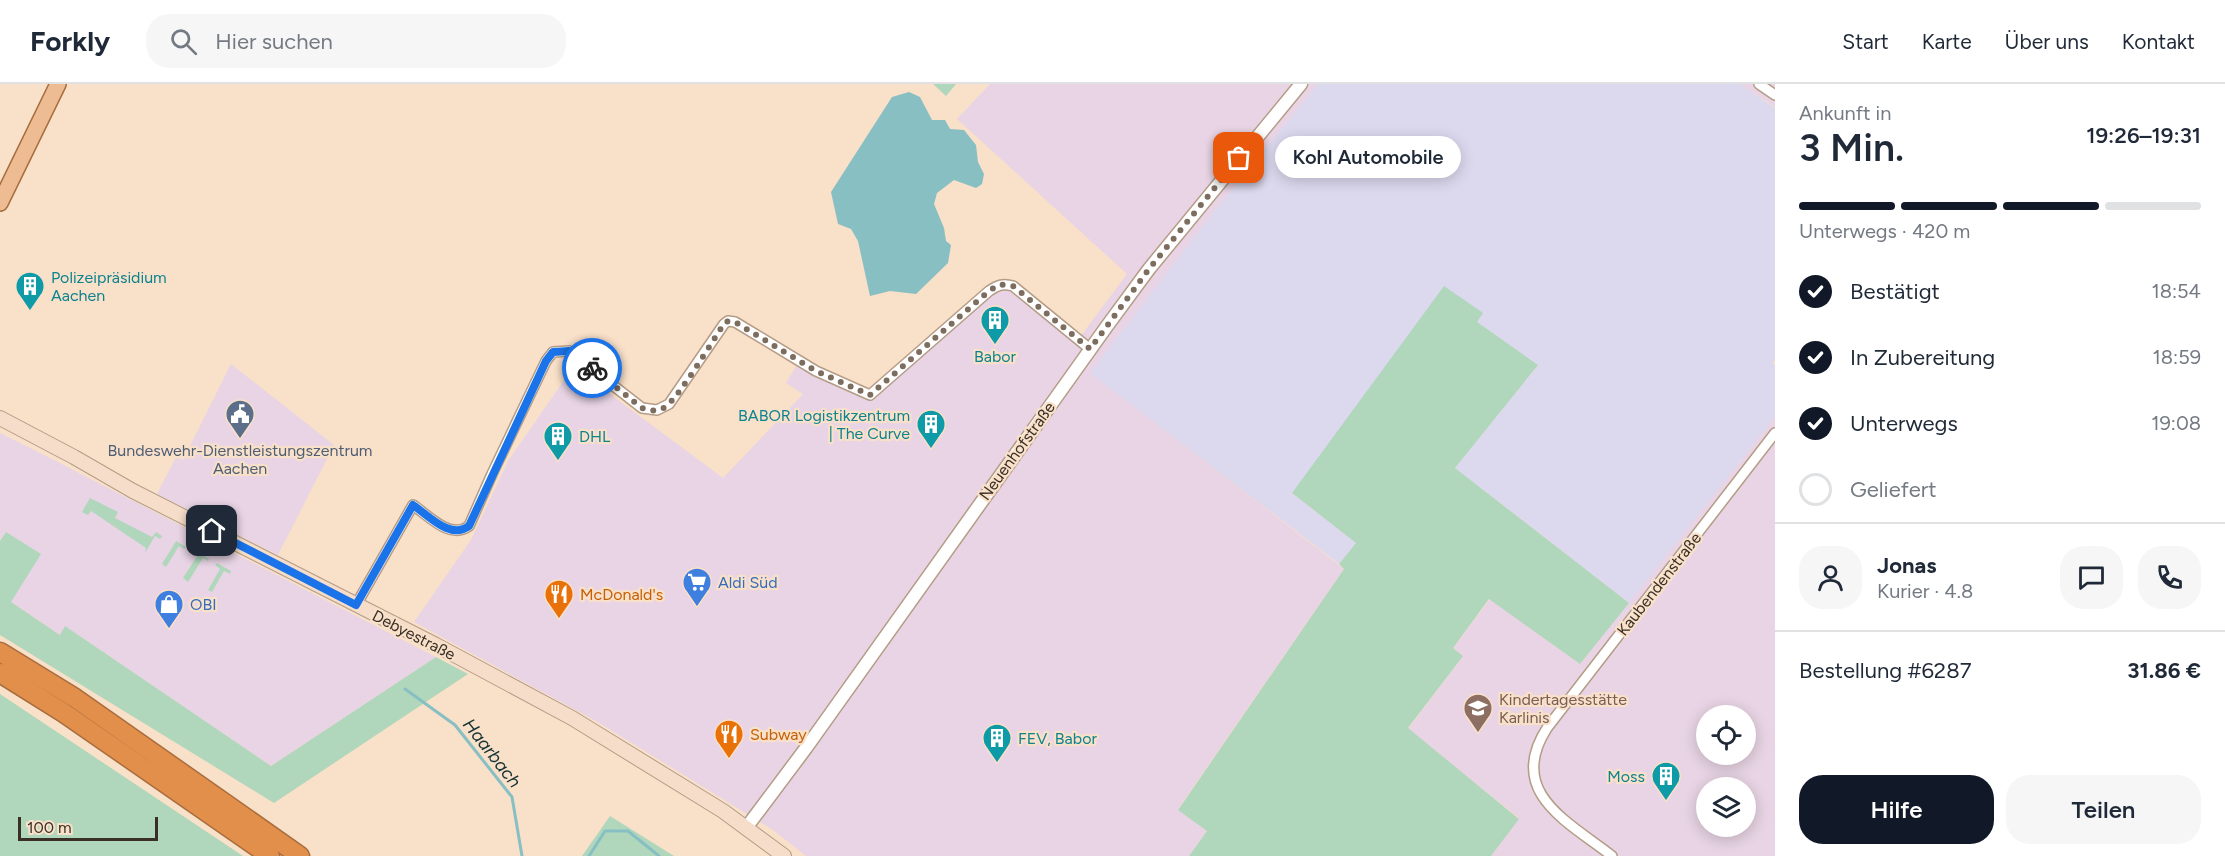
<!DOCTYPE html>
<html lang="de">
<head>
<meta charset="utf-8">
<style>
  :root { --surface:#fff; --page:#f6f6f7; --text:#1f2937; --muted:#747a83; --line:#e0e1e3; --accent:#111827 }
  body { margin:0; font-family:Figtree,sans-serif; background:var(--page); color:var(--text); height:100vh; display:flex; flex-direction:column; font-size:22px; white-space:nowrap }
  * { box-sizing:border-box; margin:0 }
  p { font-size:20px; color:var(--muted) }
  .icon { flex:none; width:33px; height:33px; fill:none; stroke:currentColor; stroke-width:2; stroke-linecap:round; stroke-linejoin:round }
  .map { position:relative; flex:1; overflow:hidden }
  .side { display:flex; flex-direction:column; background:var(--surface); width:450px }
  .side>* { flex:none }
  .buttons { position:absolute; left:1696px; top:621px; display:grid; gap:12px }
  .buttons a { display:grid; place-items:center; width:60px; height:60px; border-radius:50%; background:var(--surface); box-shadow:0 3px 15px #0003; font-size:30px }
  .scale { position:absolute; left:18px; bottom:15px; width:140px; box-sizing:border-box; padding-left:6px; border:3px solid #392f26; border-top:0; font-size:16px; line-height:21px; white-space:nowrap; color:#392f26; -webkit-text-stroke:4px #f9e0c9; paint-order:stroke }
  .pin { position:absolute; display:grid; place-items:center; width:51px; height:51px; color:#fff; margin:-26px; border-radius:12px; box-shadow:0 3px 9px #0006 }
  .courier { position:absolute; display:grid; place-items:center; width:60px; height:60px; margin:-30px; border:4px solid #1a73e8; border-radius:50%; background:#fff; color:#222; box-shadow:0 2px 8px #0007 }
  .bubble { position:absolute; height:42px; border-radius:21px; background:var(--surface); box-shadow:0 3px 15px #0003; font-size:20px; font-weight:600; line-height:42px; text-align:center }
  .head em { font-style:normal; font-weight:600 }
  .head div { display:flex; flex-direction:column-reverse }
  .head { display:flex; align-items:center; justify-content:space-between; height:102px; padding:0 24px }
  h1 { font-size:39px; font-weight:600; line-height:45px }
  .bar { display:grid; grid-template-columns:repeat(4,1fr); gap:9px 6px; align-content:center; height:72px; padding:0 24px }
  .bar i { height:8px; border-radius:4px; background:var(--line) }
  .bar .on { background:var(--accent) }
  .bar p { grid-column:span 4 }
  .line { display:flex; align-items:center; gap:15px; padding:0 24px; border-top:2px solid var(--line) }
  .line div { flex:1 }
  .round { display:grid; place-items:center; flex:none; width:63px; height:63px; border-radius:24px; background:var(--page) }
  ol { padding:0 24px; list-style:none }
  li { display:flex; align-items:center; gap:18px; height:66px }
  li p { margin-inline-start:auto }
  li .icon { padding:6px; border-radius:50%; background:var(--accent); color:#fff; stroke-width:4 }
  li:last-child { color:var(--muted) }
  li i { width:33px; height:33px; border:3px solid var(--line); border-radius:50% }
  .button { display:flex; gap:12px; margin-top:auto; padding:12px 24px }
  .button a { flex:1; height:69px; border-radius:24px; background:var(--accent); color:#fff; font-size:24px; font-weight:600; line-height:69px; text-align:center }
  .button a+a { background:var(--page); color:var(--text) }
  header { display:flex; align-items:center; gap:36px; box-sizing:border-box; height:84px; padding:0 30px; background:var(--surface); border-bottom:2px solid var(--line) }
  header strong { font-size:28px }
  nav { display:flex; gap:33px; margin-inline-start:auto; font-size:21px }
  .search { width:420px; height:54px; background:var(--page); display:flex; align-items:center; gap:15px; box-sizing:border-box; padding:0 21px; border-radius:24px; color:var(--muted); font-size:22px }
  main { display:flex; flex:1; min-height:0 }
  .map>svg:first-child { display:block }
  .commercial { fill:#e8d4e4; fill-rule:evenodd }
  .industrial { fill:#dcd8ee }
  .green { fill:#b0d7bc }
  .water { fill:#87bfc3 }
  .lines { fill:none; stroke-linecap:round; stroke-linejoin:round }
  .stream { stroke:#87bfc3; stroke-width:3 }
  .minor-casing { stroke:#b49c86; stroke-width:12 }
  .tertiary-casing { stroke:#b49c86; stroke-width:15 }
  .secondary-casing { stroke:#b49c86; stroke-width:16 }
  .primary-casing { stroke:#a76d3e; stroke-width:18 }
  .motorway-casing { stroke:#a76d3e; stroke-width:21 }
  .minor { stroke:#fff; stroke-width:9 }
  .tertiary { stroke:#fff; stroke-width:12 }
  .secondary { stroke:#f6ddc9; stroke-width:14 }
  .primary { stroke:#eebc93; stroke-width:15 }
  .motorway { stroke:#e28f4b; stroke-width:18 }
  .done { stroke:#7c6d5f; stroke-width:6; stroke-dasharray:0 10.8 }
  .route { stroke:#1a73e8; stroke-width:8 }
  .labels { text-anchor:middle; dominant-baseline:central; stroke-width:4.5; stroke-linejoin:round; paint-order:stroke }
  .culture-label { font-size:16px; fill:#0d838f; stroke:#f9e0c9; text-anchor:start }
  .service-label { font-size:16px; fill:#4e5e75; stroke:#f9e0c9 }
  .street-label { font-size:16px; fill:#392f26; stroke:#f9e0c9 }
  .shop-label { font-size:16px; fill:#366cbe; stroke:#f9e0c9; text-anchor:start }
  .food-label { font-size:16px; fill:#c56008; stroke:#f9e0c9; text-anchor:start }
  .education-label { font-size:16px; fill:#785e54; stroke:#f9e0c9; text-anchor:start }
  .water-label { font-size:18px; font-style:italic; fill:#153234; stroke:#f9e0c9 }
</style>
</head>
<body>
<header>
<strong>Forkly</strong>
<div class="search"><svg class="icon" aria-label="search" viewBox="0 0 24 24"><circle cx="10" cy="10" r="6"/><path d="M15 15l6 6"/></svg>Hier suchen</div>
<nav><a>Start</a><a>Karte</a><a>Über uns</a><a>Kontakt</a></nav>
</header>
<main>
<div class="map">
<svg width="1775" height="772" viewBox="0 0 1775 772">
  <rect width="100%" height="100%" fill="#f9e0c9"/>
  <path class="commercial" d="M990,0H1318L1215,126L1091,289L1344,485L1178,725L1207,747L1189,772H806L773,746L596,637L414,538L471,456L508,377L567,292L610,310L723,394L803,310L786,299L797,281L872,316L1010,195L1080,253L1127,190L957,35Z
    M1740,0H1775V24V23Z
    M231,280L334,361L278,471L157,410L176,373L183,376Z
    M1775,333V772H1491L1519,734L1408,645L1463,572L1453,564L1490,515L1580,580ZM1707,632H1746V670H1707ZM1707,704H1746V742H1707Z
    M0,349L52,375L436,573L271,682L66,543L60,551L11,518L6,448L0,457Z"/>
  <path class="industrial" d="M1318,0H1740L1775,24V276L1773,279L1775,281V333L1629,519L1455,384L1538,281L1476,238L1483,230L1292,409L1356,459L1339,480L1090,289L1215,126Z"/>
  <path class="green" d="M933,0H956L946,12Z
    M1444,202L1483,229L1477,238L1538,281L1455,384L1629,519L1580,580L1489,515L1453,564L1463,572L1408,644L1519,735L1491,772H1189L1207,747L1178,726L1344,485L1339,480L1356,459L1292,409Z
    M90,414L118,428L115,434L152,453L156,448L162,452L160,455L155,452L145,469L146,464L91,427L88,431L82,428Z
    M6,448L41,470L11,518L60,551L65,542L271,682L436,573L468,590L274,719L0,551V457Z
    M176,457L186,463L184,465L179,462L166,483L162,480Z
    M199,469L209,475L208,477L203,474L188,498L183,494Z
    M217,479L231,487L230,490L224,487L212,508L208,506L220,485L215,481Z
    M0,610L243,772H0Z
    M610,732L674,772H582Z"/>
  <path class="water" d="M909,8L920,13L932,36H945L950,45L964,46L976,61L978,78L984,90L982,100L976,104L954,96L937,109L934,120L944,144L946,157L951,161L948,179L916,210L890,207L870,212L858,157L851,145L838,140L831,108L892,13Z"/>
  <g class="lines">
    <path class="stream" d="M405,605L455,641L512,713L522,772
      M589,772L605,747H628L659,772"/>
    <g class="minor-casing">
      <path id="minor" d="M1759,0L1775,11
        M356,521L413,421C429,432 450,456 469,442L492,390L546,277L553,268L569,267L642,324L657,326L669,320L724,240L728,237L735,238L816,287L870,311L989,207C998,201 1003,199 1013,202L1090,265
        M1612,772C1567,737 1506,708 1547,644L1775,349"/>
    </g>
    <g class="tertiary-casing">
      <path id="tertiary" d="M746,744L806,664L1107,242L1149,185L1301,0"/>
    </g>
    <g class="secondary-casing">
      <path id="secondary" d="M0,334L74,373L133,407L436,561L572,634L723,727L784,772"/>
    </g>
    <g class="primary-casing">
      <path id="primary" d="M0,119L58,0"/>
    </g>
    <g class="motorway-casing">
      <path id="motorway" d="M0,568L75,614L300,772
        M0,589L64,629L270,772"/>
    </g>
    <use href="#minor" class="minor"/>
    <use href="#tertiary" class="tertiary"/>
    <use href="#secondary" class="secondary"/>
    <use href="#primary" class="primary"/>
    <use href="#motorway" class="motorway"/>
  </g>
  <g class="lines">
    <path class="done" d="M592,284L642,324C650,327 658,328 665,323C678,315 713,256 724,240L728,237L735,238L816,287L870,311L989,207C998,201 1003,199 1013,202L1090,265L1149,185L1239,74"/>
    <path class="route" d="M212,447L356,521L413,421C429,432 450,456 469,442L546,277L553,268L569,267L592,284"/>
  </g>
  <defs>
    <g id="building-pin" transform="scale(1.5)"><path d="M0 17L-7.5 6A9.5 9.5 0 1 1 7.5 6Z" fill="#0f9aa8" stroke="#f9e0c9"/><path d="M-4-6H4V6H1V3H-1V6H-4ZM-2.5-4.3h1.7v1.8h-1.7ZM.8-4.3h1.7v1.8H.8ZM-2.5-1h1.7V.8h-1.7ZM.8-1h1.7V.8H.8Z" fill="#fff"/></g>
    <g id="civic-pin" transform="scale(1.5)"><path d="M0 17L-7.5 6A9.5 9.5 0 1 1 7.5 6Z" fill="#5c6f8a" stroke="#f9e0c9"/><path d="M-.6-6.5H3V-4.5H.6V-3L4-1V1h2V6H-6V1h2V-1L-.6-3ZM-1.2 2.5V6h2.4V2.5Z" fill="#fff"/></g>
    <g id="supermarket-pin" transform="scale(1.5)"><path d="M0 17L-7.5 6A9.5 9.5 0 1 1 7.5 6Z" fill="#3f7fe0" stroke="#f9e0c9"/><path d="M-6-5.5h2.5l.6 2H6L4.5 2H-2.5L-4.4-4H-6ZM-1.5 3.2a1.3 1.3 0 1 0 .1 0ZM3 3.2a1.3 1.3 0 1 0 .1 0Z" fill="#fff"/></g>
    <g id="restaurant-pin" transform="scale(1.5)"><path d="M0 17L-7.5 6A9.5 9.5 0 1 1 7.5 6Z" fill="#e8710a" stroke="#f9e0c9"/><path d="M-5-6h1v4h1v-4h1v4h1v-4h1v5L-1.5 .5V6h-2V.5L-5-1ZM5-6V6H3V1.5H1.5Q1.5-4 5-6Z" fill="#fff"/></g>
    <g id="shop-pin" transform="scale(1.5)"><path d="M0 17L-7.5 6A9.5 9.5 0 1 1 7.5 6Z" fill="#3f7fe0" stroke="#f9e0c9"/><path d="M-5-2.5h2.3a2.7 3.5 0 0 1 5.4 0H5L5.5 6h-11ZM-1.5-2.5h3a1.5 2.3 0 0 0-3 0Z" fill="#fff"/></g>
    <g id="school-pin" transform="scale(1.5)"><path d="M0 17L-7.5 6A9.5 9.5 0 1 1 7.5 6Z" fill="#8d6e63" stroke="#f9e0c9"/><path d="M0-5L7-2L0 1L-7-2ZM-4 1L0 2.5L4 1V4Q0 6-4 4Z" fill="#fff"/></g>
  </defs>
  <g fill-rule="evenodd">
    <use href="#building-pin" x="30" y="202"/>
    <use href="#building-pin" x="995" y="236"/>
    <use href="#civic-pin" x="240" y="330"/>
    <use href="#building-pin" x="931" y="340"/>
    <use href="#building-pin" x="558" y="352"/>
    <use href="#supermarket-pin" x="697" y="498"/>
    <use href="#restaurant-pin" x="559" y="510"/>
    <use href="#shop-pin" x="169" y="520"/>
    <use href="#school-pin" x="1478" y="624"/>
    <use href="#restaurant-pin" x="729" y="650"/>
    <use href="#building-pin" x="997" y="654"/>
    <use href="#building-pin" x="1666" y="692"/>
  </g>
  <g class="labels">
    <g class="culture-label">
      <text x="51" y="193">Polizeipräsidium<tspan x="51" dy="18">Aachen</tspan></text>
      <text x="995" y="272" text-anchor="middle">Babor</text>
      <text x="910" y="331" text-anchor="end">BABOR Logistikzentrum<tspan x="910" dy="18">| The Curve</tspan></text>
      <text x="579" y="352">DHL</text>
      <text x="1018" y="654">FEV, Babor</text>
      <text x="1645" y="692" text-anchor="end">Moss</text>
    </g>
    <g class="service-label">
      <text x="240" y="366">Bundeswehr-Dienstleistungszentrum<tspan x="240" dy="18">Aachen</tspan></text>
    </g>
    <g class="street-label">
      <text transform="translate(1017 367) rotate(-54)">Neuenhofstraße</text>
      <text transform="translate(1659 500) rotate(-52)">Kaubendenstraße</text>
      <text transform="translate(414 551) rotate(27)">Debyestraße</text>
    </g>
    <g class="shop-label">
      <text x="718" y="498">Aldi Süd</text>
      <text x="190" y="520">OBI</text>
    </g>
    <g class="food-label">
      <text x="580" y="510">McDonald's</text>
      <text x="750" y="650">Subway</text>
    </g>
    <g class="education-label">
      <text x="1499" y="615">Kindertagesstätte<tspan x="1499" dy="18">Karlinis</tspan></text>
    </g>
    <g class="water-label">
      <text transform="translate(492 669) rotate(52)">Haarbach</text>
    </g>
  </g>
</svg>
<div class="buttons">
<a><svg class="icon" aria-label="locate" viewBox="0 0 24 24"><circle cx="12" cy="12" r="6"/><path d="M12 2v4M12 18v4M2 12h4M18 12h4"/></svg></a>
<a><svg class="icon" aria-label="layers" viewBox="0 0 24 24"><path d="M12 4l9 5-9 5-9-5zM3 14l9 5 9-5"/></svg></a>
</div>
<div class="scale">100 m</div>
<div class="pin" style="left:1239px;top:74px;background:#ea580c"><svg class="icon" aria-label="bag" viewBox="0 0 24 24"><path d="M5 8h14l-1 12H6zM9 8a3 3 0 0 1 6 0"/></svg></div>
<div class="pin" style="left:212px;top:447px;background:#1f2937"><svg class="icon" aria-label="home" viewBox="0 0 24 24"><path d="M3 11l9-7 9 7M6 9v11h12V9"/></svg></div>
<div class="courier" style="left:592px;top:284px"><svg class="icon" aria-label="bike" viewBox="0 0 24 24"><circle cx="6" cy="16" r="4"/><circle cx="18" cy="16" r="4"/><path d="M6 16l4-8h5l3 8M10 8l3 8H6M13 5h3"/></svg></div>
<div class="bubble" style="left:1275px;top:52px;width:186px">Kohl Automobile</div>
</div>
<section class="side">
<div class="head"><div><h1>3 Min.</h1><p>Ankunft in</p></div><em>19:26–19:31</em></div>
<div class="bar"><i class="on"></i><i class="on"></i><i class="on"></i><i></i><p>Unterwegs · 420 m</p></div>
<ol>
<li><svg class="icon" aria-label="check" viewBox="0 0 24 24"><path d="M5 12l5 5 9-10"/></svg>Bestätigt<p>18:54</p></li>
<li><svg class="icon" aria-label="check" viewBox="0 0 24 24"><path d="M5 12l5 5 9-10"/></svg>In Zubereitung<p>18:59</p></li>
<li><svg class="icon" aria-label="check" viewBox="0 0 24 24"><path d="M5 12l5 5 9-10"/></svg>Unterwegs<p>19:08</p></li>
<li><i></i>Geliefert</li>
</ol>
<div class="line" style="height:108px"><a class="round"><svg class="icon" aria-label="person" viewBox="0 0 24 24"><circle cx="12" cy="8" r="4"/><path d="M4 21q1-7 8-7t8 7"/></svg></a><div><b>Jonas</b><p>Kurier · 4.8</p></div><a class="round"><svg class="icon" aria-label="chat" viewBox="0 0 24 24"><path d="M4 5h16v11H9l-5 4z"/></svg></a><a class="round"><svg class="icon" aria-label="phone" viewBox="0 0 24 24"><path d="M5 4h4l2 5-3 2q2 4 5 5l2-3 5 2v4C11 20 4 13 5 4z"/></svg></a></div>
<div class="line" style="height:78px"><div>Bestellung #6287</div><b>31.86 €</b></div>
<div class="button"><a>Hilfe</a><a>Teilen</a></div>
</section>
</main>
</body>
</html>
